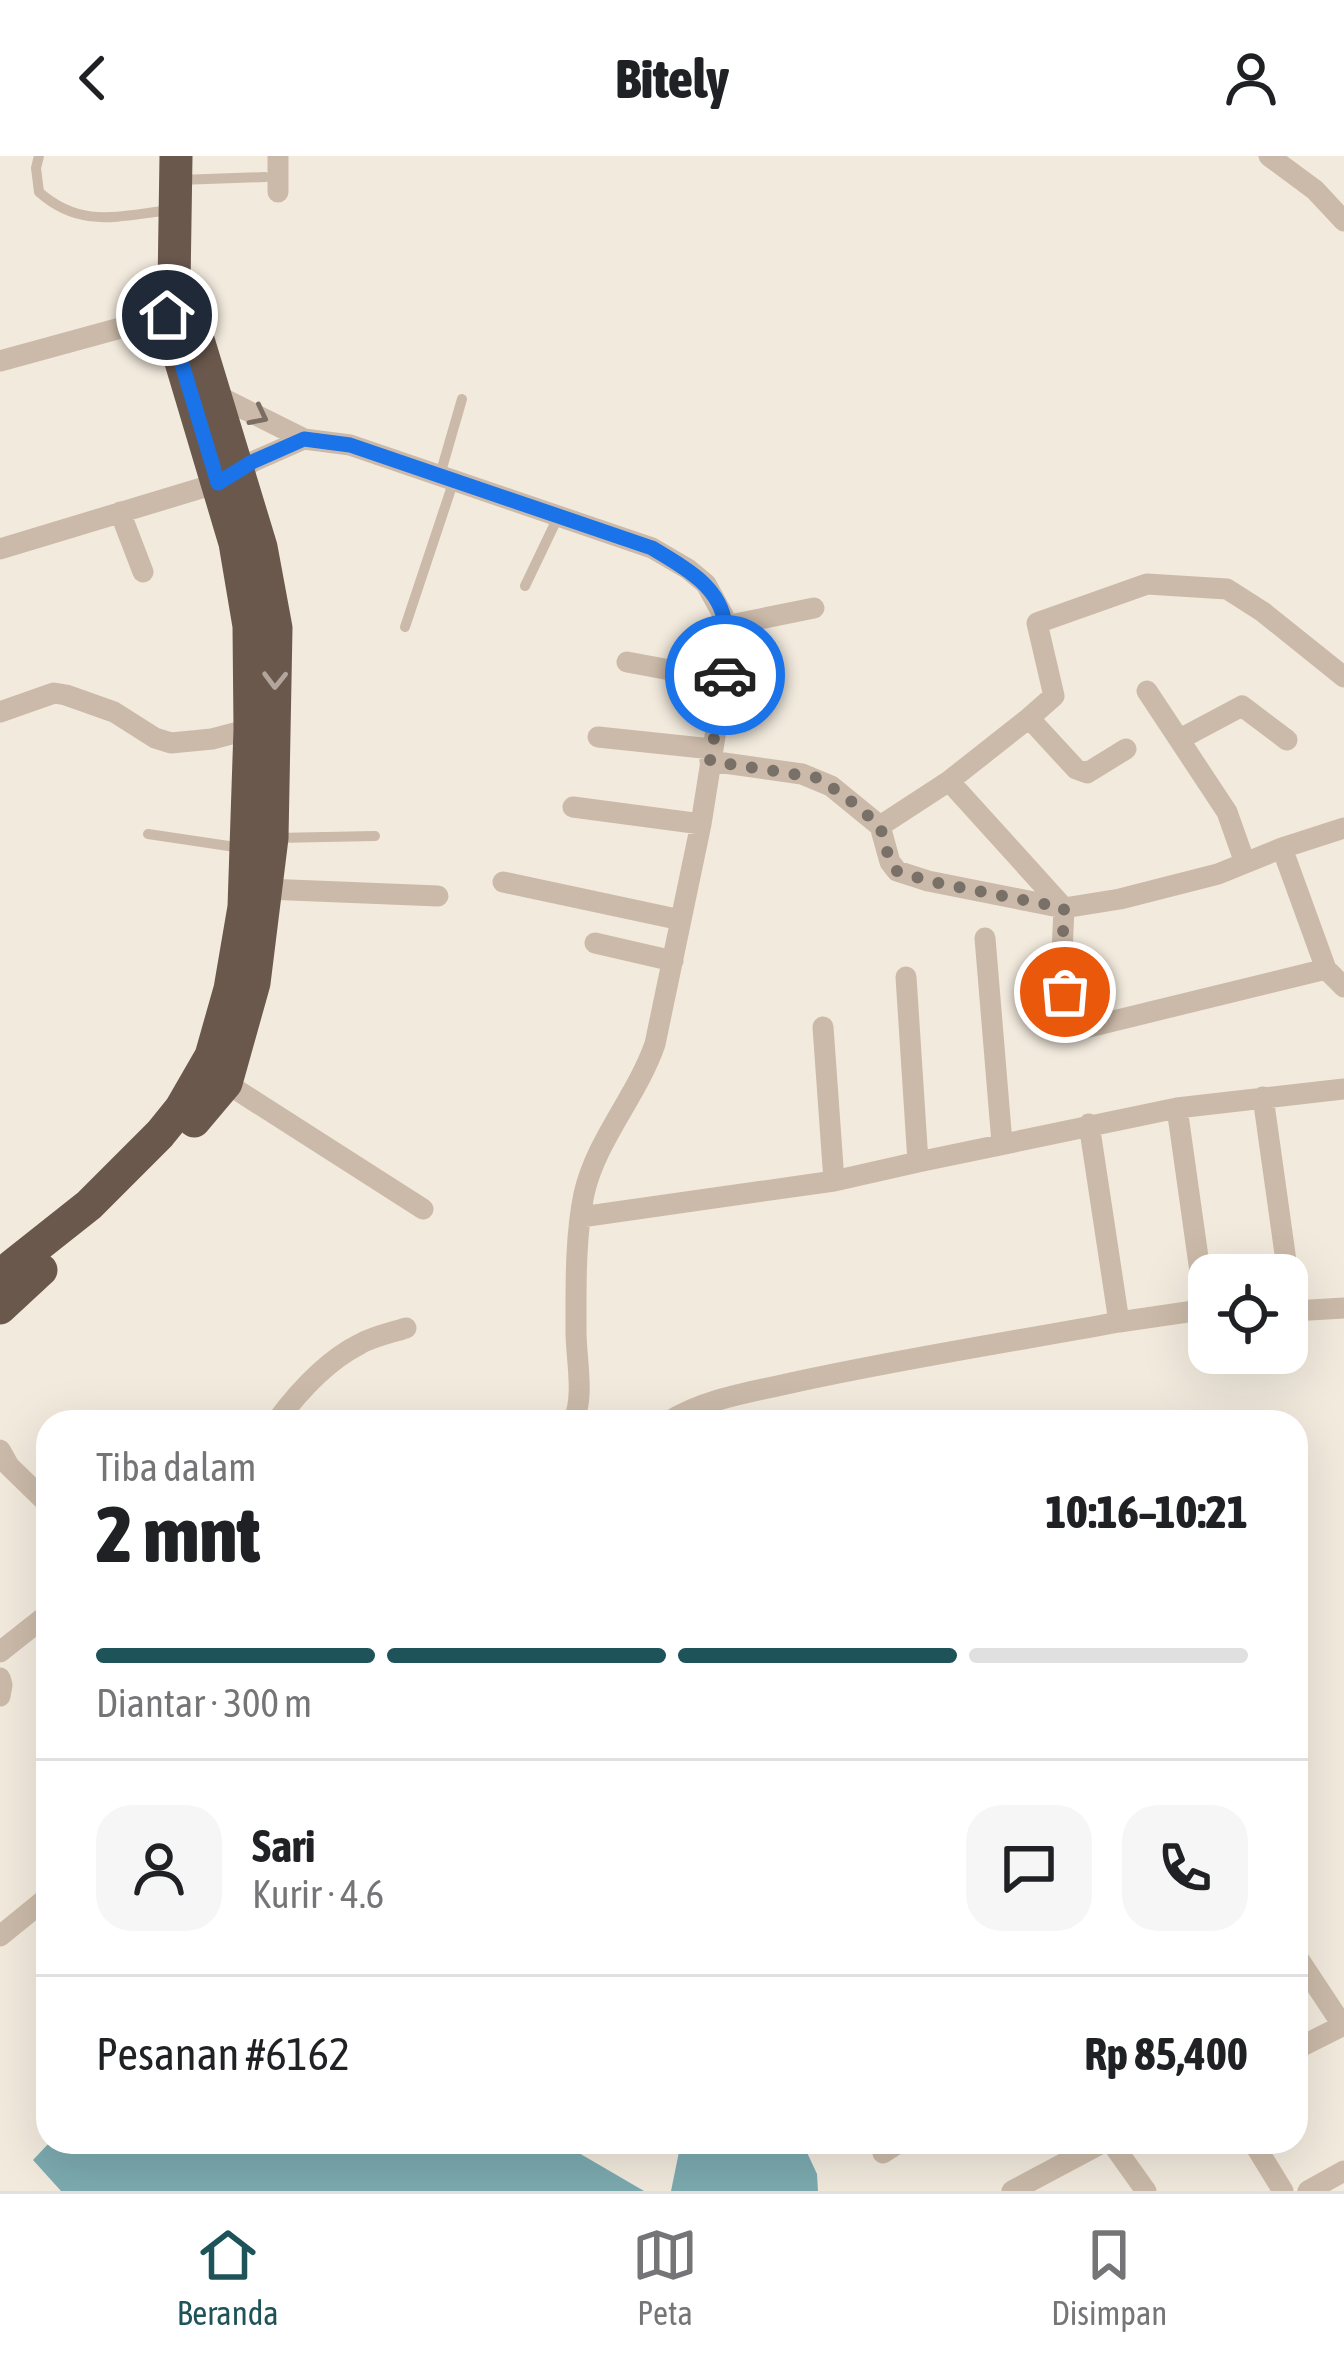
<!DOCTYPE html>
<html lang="id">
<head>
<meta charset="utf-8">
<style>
  :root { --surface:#fff; --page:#f6f6f6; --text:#202124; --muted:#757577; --line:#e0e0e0; --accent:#1e535a }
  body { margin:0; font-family:"Asap Condensed",sans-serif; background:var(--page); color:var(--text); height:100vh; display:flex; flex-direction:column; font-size:45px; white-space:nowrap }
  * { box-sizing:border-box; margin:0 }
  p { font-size:39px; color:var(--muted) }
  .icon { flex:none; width:66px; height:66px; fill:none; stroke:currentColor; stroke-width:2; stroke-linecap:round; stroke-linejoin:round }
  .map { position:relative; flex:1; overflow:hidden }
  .details { position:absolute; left:36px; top:1254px; width:1272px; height:744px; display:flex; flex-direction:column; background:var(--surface); border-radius:36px; box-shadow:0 12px 48px #0002 }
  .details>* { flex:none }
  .buttons { position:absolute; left:1188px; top:1098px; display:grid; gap:24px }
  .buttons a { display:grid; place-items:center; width:120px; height:120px; border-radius:24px; background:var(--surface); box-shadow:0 12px 48px #0002; font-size:60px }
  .pin { position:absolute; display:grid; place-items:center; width:102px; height:102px; color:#fff; margin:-51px; border:6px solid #fff; border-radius:50%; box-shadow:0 3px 12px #0007 }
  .courier { position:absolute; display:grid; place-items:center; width:120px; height:120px; margin:-60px; border:9px solid #1a73e8; border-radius:50%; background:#fff; color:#222; box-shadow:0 3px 15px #0007 }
  .summary em { font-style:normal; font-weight:800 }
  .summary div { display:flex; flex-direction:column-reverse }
  .summary { display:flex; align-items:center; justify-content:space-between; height:204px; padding:0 60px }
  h1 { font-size:78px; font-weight:800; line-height:90px }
  .bar { display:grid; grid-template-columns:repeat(4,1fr); gap:18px 12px; align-content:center; height:144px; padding:0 60px }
  .bar i { height:15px; border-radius:9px; background:var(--line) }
  .bar .selected { background:var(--accent) }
  .bar p { grid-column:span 4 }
  .line { display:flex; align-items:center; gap:30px; padding:0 60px; border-top:3px solid var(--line) }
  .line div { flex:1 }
  .round { display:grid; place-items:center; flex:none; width:126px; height:126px; border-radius:36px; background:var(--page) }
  header { display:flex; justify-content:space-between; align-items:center; height:156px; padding:0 60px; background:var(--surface); font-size:54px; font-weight:800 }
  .dock { display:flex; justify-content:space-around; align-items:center; height:168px; border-top:3px solid var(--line); background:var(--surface); font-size:33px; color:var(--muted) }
  .dock a { display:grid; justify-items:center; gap:6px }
  .dock .selected { color:var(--accent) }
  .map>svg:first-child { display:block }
  .water { fill:#7cabb0 }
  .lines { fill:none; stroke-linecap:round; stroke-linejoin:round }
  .service { stroke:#cbbaa9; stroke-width:10 }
  .minor { stroke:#cbbaa9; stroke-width:21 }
  .trunk { stroke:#6a584d; stroke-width:33 }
  .oneway { stroke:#7a6d63 }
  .oneway2 { stroke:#b2a69c }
  .done { stroke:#797068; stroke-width:12; stroke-dasharray:0 21.6 }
  .route { stroke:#1a73e8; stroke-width:15 }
</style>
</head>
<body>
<header><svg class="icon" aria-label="back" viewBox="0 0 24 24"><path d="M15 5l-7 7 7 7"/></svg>Bitely<svg class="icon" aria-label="person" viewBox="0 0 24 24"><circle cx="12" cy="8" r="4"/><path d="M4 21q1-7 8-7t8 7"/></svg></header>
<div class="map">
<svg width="1344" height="2035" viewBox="0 0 1344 2035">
  <rect width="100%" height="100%" fill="#f2eadd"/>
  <path class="water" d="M50,1986H560L644,2035H61L33,2004Z
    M685,1986H808L804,1990L817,2018L818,2035H671L680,1991Z"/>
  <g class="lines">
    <path class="service" d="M39,0L36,12L39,36C82,74 120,59 172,54
      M179,24L265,21
      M440,319L462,243
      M525,430L559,359
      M405,471L454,324
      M148,678L242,692
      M275,682L375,680"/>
    <path class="minor" d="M278,0V36
      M1269,0L1315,34L1344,65
      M0,205L179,156
      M214,238L304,283L350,289L652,392L688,413L706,428L723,459L725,470L724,524L701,668L655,888C637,940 596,984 584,1038C575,1081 576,1131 576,1175C576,1204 585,1240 573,1266
      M237,317L252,306L304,283
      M120,356L143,416
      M0,393L218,327
      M725,470L814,452
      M627,506L724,524
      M1147,535L1227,656L1245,707
      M0,556L54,537L66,539L114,556L155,582L171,587L212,583L250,573
      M1029,562L1054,540L1037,467L1147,428L1227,433L1263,456L1344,521
      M598,581L712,593
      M1180,583L1242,550L1287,584
      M710,605L802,618L831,630L880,670L890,706L897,715L928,725L1064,752L1120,743L1218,718L1282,692L1344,672
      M949,625L1064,752C1063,785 1056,845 1079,869L1089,871L1326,813L1344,831
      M573,651L701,668
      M880,670L949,625L1029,562L1076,613L1087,617L1126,593
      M1282,692L1326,813
      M503,726L681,764
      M266,733L438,740
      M985,782L1002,987
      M595,787L673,805
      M823,871L834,1025
      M226,927L423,1053
      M1263,941L1293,1155H1287
      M918,1006L1177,952L1344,933
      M581,1061L834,1025L918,1006L906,821
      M1293,1155L1344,1152
      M1119,1166L1194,1155L1202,1149L1204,1144L1177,952
      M276,1266C299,1235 326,1205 360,1188C374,1180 391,1177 406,1172
      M668,1266C704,1243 751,1236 791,1227C900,1203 1010,1186 1119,1166L1089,968
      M0,1294L9,1310L48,1348
      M0,1496L48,1458
      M0,1522L2,1529L0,1540
      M0,1780L48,1741
      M1296,1799L1343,1870
      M1296,1893L1344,1869
      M1111,1986L1146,2035
      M1253,1986L1283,2035
      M883,1997L900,1986
      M1012,2035L1104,1986
      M1308,2035L1344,2015"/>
    <path class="trunk" d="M182,141L189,154L261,391L276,472L272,682L254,827L226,927L194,965
      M0,1123L12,1110L89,1049L160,978L181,952L211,900L230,833L244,751L250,573L249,470L235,387L167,159L174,130L176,0
      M0,1152L41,1114"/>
  </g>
  <defs><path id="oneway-chevron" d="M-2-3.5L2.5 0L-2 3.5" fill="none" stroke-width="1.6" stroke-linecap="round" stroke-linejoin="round" transform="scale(3)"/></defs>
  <use class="oneway" href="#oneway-chevron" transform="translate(259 260) rotate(27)"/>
  <use class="oneway2" href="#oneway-chevron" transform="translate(275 524) rotate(91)"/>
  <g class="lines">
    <path class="done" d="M725,519L710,605L819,622L852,646L880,670L890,706L897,715L928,725L1064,752L1062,803L1065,836"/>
    <path class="route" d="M167,159L218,327L252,306L304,283L350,289L652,392C682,410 721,430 725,469C727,485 725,503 725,519"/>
  </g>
</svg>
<div class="buttons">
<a><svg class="icon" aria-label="locate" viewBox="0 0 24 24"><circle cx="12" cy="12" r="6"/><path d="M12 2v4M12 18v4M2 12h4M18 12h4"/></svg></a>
</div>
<div class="pin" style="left:1065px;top:836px;background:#ea580c"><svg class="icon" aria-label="bag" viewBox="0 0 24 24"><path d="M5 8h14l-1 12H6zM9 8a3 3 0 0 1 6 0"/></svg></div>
<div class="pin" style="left:167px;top:159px;background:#1f2937"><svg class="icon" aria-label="home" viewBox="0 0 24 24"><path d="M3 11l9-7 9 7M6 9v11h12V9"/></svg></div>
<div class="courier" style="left:725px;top:519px"><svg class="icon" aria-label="car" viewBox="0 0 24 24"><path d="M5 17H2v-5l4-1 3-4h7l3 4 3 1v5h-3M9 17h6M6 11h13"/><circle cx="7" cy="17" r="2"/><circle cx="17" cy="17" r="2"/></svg></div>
<section class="details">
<div class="summary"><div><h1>2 mnt</h1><p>Tiba dalam</p></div><em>10:16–10:21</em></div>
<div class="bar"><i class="selected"></i><i class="selected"></i><i class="selected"></i><i></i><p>Diantar · 300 m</p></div>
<div class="line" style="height:216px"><a class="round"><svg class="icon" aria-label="person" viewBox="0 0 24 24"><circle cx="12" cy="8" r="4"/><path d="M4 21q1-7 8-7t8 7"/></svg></a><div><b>Sari</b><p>Kurir · 4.6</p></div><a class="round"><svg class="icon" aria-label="chat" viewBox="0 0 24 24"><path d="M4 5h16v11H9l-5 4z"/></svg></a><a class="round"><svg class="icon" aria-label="phone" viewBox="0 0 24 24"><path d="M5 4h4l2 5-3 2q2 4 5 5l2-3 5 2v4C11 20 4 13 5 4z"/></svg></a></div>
<div class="line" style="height:156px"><div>Pesanan #6162</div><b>Rp 85,400</b></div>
</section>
</div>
<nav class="dock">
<a class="selected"><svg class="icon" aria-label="home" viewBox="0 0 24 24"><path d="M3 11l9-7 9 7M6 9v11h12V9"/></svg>Beranda</a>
<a><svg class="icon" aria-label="map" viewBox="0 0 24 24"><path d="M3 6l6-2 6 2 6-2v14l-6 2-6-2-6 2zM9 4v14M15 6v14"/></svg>Peta</a>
<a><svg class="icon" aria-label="saved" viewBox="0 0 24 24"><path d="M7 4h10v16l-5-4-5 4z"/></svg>Disimpan</a>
</nav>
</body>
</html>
